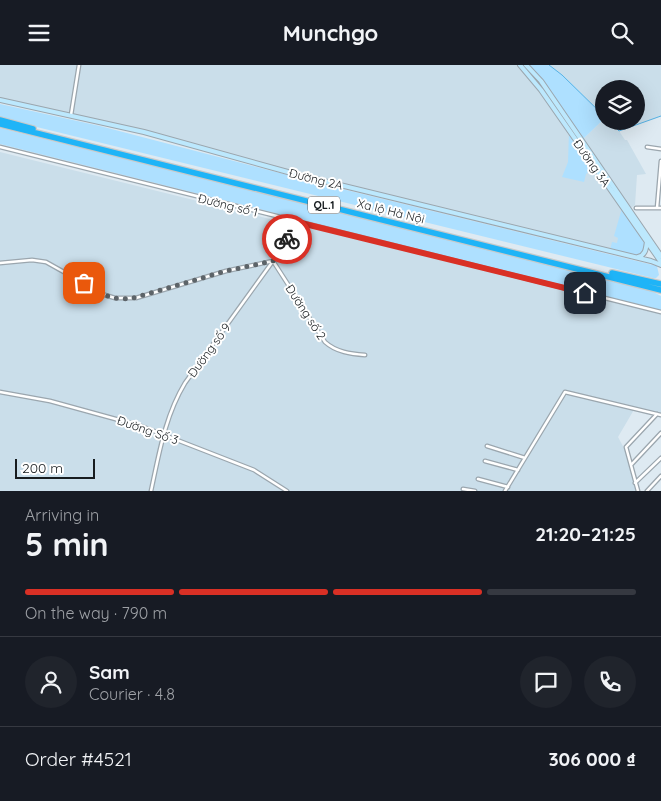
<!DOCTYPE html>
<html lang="en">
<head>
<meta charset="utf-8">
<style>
  :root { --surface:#171b24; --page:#20242c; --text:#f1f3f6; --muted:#9ea1a6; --line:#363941; --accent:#d93025 }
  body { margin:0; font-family:Quicksand,sans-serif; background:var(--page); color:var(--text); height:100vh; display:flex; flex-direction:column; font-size:19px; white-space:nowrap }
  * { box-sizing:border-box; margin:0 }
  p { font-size:16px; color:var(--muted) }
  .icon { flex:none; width:28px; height:28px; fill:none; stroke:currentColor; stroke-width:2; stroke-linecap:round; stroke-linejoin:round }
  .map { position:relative; height:426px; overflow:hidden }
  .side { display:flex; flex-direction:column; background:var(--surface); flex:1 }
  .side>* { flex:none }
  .tools { position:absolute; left:595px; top:15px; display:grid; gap:10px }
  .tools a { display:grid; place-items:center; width:50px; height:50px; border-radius:50%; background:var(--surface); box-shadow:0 5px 20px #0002; font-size:25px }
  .scale { position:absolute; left:15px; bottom:12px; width:80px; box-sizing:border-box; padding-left:5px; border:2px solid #171c1f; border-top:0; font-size:14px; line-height:18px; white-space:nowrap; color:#171c1f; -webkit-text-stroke:4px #fff; paint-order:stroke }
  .pin { position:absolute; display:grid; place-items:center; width:42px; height:42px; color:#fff; margin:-21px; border-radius:10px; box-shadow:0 2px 8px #0006 }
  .courier { position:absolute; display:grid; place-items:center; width:50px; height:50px; margin:-25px; border:4px solid #d93025; border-radius:50%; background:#fff; color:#222; box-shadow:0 1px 6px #0007 }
  .headline em { font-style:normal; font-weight:700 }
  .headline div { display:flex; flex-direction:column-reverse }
  .headline { display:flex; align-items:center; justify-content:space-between; height:85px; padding:0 25px }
  h1 { font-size:32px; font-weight:700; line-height:38px }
  .bar { display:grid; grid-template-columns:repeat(4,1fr); gap:8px 5px; align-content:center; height:60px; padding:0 25px }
  .bar i { height:6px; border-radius:4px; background:var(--line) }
  .bar .current { background:var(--accent) }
  .bar p { grid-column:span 4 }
  .line { display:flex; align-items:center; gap:12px; padding:0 25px; border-top:1px solid var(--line) }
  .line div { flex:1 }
  .round { display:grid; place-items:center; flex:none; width:52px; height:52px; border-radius:26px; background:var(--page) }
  header { display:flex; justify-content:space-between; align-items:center; height:65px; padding:0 25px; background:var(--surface); font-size:22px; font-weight:700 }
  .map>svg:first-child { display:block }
  .built { fill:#cadeea }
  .green { fill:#aee0ff }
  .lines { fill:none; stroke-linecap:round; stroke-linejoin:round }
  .stream { stroke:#57b2e4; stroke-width:1 }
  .street-casing { stroke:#9ba6ae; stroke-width:5 }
  .secondary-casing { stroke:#9ba6ae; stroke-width:6 }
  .highway-casing { stroke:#c7c9c9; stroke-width:8 }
  .street { stroke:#fff; stroke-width:2.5 }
  .secondary { stroke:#bce8fd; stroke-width:4 }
  .highway { stroke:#1fb4f7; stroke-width:5.5 }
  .done { stroke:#5d6469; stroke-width:5; stroke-dasharray:0 9 }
  .route { stroke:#d93025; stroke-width:6 }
  .labels { text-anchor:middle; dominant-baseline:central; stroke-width:4; stroke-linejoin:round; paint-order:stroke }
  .shield { fill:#fff; stroke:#5d6062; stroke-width:1 }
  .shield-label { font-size:11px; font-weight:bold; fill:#171c1f }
  .street-label { font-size:12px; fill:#171c1f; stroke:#fff }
</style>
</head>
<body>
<header><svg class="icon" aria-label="menu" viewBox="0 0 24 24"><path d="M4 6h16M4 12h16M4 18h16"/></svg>Munchgo<svg class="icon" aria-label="search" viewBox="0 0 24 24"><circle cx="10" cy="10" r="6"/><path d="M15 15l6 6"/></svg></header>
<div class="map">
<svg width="661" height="426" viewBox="0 0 661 426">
  <rect width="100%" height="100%" fill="#deeaf2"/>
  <path class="built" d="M0,0H528L542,16L583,74L604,54V56H636V24H604V51L562,10L549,0H661V51L619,66L625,75H627L646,109L637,110L635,140L631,143L649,171L640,191L553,171L324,115L226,89L144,65L0,34Z
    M0,87L286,158L375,177L661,248V349L635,343L618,372L625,385L637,426H0Z"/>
  <path class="green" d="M528,0C534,0 543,0 548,0C559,3 594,42 604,51V54L583,74L542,16Z
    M0,39L100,61L334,122L645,198L657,201L659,210L656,213H653L0,53Z
    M0,63L646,223L661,231V245L0,79Z
    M569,67L594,103L586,109L584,117L562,112L568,97Z
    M622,143L646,178L644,187L638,191L610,185L612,177L617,178L618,173L614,171Z"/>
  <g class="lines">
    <path class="stream" d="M549,0L562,10L604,51
      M609,56L619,66L661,51"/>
    <g class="street-casing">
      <path id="street" d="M71,50L79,0
        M0,82L661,247
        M647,82L661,84
        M636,143H661
        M657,143L661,96
        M0,198L32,195L46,197L105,230L115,233H136L226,206L273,196L325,277C336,287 351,289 365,290
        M0,327L50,336L141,361L254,405L287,426
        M487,381L525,393
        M485,396L518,405
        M631,400L661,368
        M478,414L508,422
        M635,418L661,393
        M463,424L475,426
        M151,426C159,389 165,351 185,318L273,196L297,157
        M505,426L565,327L661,350
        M638,426L626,382L657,349
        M647,426L661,411"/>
    </g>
    <g class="secondary-casing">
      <path id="secondary" d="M520,0L541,25L661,197
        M526,0L541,16L661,191
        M0,35L144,67L295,109L651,196L661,200
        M638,192C646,190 646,183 647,176"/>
    </g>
    <g class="highway-casing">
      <path id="highway" d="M0,55L33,64
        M0,59L661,225
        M612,208L661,219"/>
    </g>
    <use href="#street" class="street"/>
    <use href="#secondary" class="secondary"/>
    <use href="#highway" class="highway"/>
  </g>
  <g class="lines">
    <path class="done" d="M84,218L105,230L114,233L130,234L226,206L273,196L287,174"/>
    <path class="route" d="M287,174L297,157L585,228"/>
  </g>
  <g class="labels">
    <rect class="shield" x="308" y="131.5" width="32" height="17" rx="4"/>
    <g class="shield-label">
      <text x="324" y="140">QL.1</text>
    </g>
    <g class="street-label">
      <text transform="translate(592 98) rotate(55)">Đường 3A</text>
      <text transform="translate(316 114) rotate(14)">Đường 2A</text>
      <text transform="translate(228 140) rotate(14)">Đường số 1</text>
      <text transform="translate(391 146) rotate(14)">Xa lộ Hà Nội</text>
      <text transform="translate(306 247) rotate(57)">Đường số 2</text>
      <text transform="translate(209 285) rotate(-54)">Đường số 9</text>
      <text transform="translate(148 365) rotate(19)">Đường Số 3</text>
    </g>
  </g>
</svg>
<div class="tools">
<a><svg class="icon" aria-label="layers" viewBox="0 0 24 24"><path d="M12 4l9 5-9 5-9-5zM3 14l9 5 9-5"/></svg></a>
</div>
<div class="scale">200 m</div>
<div class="pin" style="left:84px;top:218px;background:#ea580c"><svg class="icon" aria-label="bag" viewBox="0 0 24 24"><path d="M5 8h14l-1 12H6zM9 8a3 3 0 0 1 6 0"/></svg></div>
<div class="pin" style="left:585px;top:228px;background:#1f2937"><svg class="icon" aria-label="home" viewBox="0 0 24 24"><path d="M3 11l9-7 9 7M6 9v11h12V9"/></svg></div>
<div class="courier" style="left:287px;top:174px"><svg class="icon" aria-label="bike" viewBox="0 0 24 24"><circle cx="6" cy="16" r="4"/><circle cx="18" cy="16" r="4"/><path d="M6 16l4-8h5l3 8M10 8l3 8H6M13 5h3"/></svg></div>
</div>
<section class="side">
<div class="headline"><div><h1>5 min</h1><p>Arriving in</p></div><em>21:20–21:25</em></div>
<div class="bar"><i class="current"></i><i class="current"></i><i class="current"></i><i></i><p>On the way · 790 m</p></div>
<div class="line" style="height:90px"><a class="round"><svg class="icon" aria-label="person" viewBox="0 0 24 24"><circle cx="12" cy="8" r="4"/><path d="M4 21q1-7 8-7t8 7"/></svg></a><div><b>Sam</b><p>Courier · 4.8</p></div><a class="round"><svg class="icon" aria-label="chat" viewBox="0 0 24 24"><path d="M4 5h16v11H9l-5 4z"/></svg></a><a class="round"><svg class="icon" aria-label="phone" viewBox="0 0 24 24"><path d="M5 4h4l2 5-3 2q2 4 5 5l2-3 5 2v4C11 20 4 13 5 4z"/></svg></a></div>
<div class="line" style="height:65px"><div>Order #4521</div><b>306 000 ₫</b></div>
</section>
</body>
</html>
